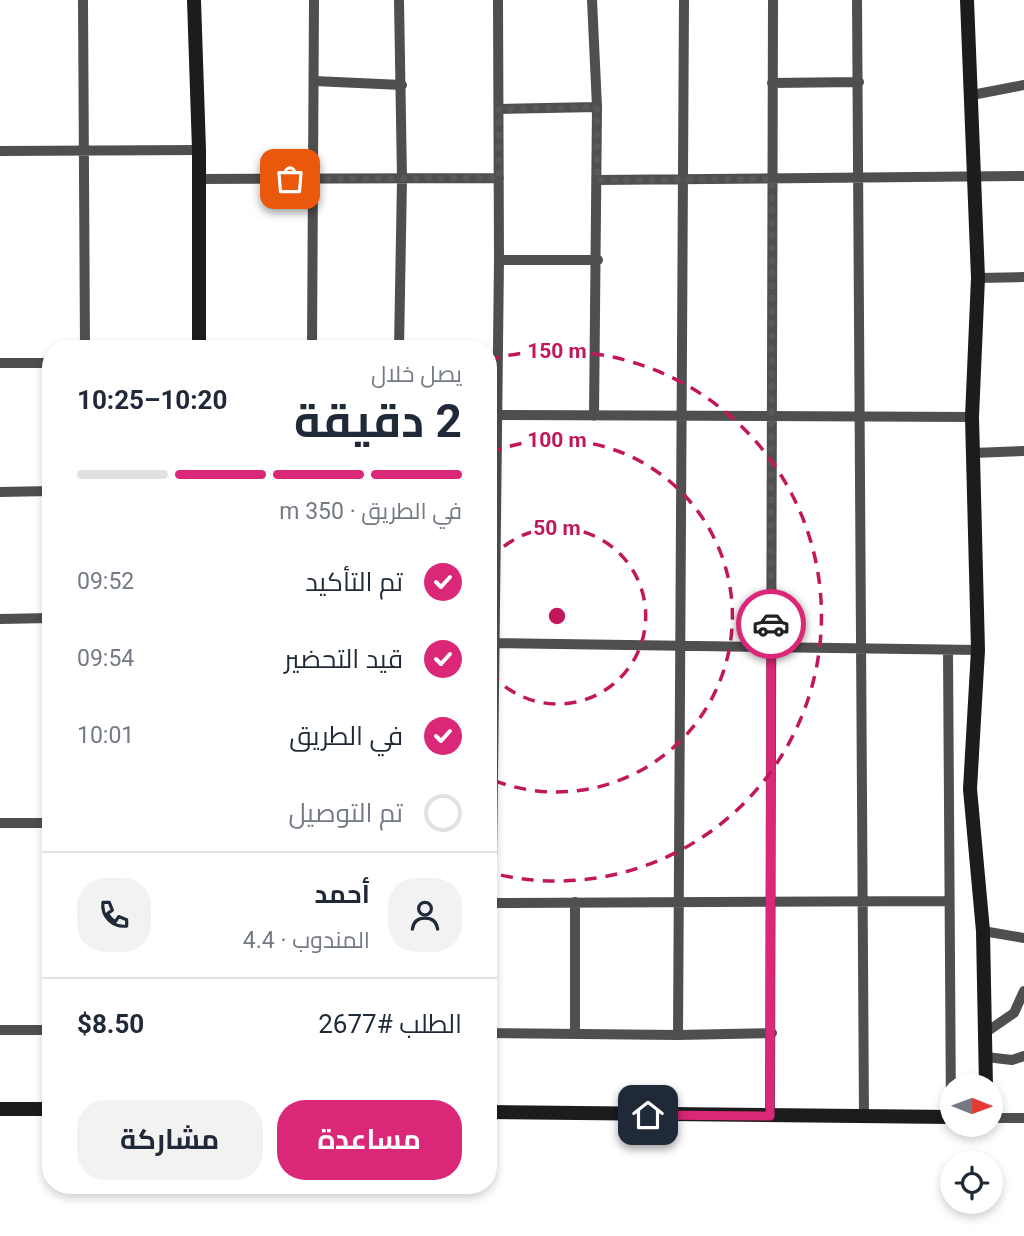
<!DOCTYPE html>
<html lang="ar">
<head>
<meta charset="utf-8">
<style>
  :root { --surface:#fff; --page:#f2f2f3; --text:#1f2937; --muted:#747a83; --line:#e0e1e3; --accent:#db2777 }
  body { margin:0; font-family:Roboto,Cairo,sans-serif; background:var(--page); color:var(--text); direction:rtl; height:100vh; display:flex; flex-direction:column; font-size:26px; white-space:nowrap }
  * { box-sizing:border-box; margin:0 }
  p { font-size:23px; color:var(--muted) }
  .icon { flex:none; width:38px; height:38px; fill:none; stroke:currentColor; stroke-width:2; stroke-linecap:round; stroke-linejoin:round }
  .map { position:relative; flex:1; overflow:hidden; direction:ltr }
  .panel { position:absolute; left:42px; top:340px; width:455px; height:854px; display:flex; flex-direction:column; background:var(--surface); border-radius:28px; box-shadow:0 4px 10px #0003; direction:rtl }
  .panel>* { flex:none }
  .needle { width:46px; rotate:91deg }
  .tools { position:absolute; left:940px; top:1074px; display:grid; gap:14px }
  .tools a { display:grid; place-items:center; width:63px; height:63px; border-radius:50%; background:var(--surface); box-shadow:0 4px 10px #0003; font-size:35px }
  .pin { position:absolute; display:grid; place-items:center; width:60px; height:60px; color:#fff; margin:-30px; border-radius:14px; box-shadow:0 4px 10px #0006 }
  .courier { position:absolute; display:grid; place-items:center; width:70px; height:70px; margin:-35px; border:5px solid #db2777; border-radius:50%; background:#fff; color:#222; box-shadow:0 2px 9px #0007 }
  .overview em { font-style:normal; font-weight:700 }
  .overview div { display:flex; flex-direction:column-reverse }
  .overview { display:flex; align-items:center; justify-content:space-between; height:119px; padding:0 35px }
  h1 { font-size:46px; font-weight:700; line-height:52px }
  .bar { display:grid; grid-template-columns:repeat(4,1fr); gap:10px 7px; align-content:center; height:84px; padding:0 35px }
  .bar i { height:9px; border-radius:5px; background:var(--line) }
  .bar .active { background:var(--accent) }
  .bar p { grid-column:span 4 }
  .line { display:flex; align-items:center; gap:18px; padding:0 35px; border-top:2px solid var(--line) }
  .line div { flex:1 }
  .round { display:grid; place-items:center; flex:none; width:74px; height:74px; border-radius:28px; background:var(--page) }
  ol { padding:0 35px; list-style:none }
  li { display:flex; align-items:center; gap:21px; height:77px }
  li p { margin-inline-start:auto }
  li .icon { padding:7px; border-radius:50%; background:var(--accent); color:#fff; stroke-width:4 }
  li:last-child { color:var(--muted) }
  li i { width:38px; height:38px; border:4px solid var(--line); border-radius:50% }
  .action { display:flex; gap:14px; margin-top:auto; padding:14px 35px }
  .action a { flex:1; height:80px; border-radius:28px; background:var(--accent); color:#fff; font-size:28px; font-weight:700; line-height:80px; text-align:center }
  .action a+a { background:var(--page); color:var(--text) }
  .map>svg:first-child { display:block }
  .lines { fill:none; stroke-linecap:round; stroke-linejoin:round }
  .street { stroke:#4f4f4f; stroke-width:10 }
  .secondary { stroke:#1c1c1c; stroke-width:14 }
  .done { stroke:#595959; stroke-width:7; stroke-dasharray:0 12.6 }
  .route { stroke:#db2777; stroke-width:9 }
  .ring { fill:none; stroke:#c2185b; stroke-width:3.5; stroke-dasharray:12 9 }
  .centre { fill:#c2185b; stroke:#fff; stroke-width:3.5 }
  .ring-label { font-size:21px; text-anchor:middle; font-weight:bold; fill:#c2185b; stroke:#fff; stroke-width:7; stroke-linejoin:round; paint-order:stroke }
</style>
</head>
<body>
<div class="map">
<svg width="1024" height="1236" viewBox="0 0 1024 1236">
  <rect width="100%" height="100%" fill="#fff"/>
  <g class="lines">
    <path class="street" d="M83,0L85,348
      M592,0L597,107L594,416
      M857,0L864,1117
      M314,81L402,85
      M772,83L859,82
      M972,95L1024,85
      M499,109L597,107
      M0,151L199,150
      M199,179L499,178
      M597,180L1024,176
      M499,260H598
      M978,278L1024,277
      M312,348L314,0
      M399,348L402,179L399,0
      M0,363H51
      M498,415L972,417
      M973,453L1024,451
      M0,492L51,491
      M0,619L51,618
      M494,643L978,650
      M948,650L951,1117
      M0,823H51
      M575,902V1034
      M492,903L948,901
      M983,931L1024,938
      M0,1030H51
      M488,1033L678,1035L684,0
      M490,1033L499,260L498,0
      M985,1033L1014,1013L1024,991
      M678,1035L772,1033
      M986,1057L1012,1060L1024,1056
      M770,1116L773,0
      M990,1118H1024"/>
    <path class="secondary" d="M194,0L199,150V348
      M967,0L978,278L972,417L978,650L970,789L983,931L986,1087
      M0,1109H51
      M488,1112L952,1117"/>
  </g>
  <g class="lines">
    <path class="done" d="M290,179L499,178V109L597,107V180L772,179L771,624"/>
    <path class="route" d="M648,1115L770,1116L771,624"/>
  </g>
  <g class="ring">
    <path d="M489 561A88 88 0 1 1 489 671"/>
    <path d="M490 453A176 176 0 1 1 490 779"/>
    <path d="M488 360A265 265 0 1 1 488 872"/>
  </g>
  <circle cx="557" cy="616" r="10" class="centre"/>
  <g class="ring-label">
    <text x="557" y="358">150 m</text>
    <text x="557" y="447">100 m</text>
    <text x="557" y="535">50 m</text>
  </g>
</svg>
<div class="tools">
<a><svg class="needle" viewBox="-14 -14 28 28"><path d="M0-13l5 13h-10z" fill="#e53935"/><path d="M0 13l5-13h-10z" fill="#747a83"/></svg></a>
<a><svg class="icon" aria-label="locate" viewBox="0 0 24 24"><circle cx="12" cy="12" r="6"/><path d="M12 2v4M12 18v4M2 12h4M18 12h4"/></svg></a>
</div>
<div class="pin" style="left:290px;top:179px;background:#ea580c"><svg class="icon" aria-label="bag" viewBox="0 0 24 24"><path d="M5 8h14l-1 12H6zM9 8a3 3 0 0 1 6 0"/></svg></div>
<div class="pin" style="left:648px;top:1115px;background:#1f2937"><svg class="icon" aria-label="home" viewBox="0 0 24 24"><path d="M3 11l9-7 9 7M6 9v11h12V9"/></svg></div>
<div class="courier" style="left:771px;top:624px"><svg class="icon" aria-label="car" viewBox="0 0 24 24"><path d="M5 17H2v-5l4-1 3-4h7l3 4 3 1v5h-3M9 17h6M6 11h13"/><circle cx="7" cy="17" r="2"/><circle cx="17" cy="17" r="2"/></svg></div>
<section class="panel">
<div class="overview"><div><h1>2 دقيقة</h1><p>يصل خلال</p></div><em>10:20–10:25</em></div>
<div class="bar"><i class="active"></i><i class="active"></i><i class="active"></i><i></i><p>في الطريق · 350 m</p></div>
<ol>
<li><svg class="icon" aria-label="check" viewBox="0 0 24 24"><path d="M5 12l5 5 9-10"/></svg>تم التأكيد<p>09:52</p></li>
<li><svg class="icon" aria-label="check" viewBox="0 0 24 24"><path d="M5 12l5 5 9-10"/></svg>قيد التحضير<p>09:54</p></li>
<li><svg class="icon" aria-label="check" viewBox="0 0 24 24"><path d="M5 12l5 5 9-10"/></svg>في الطريق<p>10:01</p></li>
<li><i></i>تم التوصيل</li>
</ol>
<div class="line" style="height:126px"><a class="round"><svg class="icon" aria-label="person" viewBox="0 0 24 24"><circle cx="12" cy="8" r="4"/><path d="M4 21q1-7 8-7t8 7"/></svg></a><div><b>أحمد</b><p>المندوب · 4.4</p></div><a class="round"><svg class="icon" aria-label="phone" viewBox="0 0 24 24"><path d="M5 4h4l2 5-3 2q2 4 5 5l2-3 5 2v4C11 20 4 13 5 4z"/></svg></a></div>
<div class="line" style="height:91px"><div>الطلب #2677</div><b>$8.50</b></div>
<div class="action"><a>مساعدة</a><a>مشاركة</a></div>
</section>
</div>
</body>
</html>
